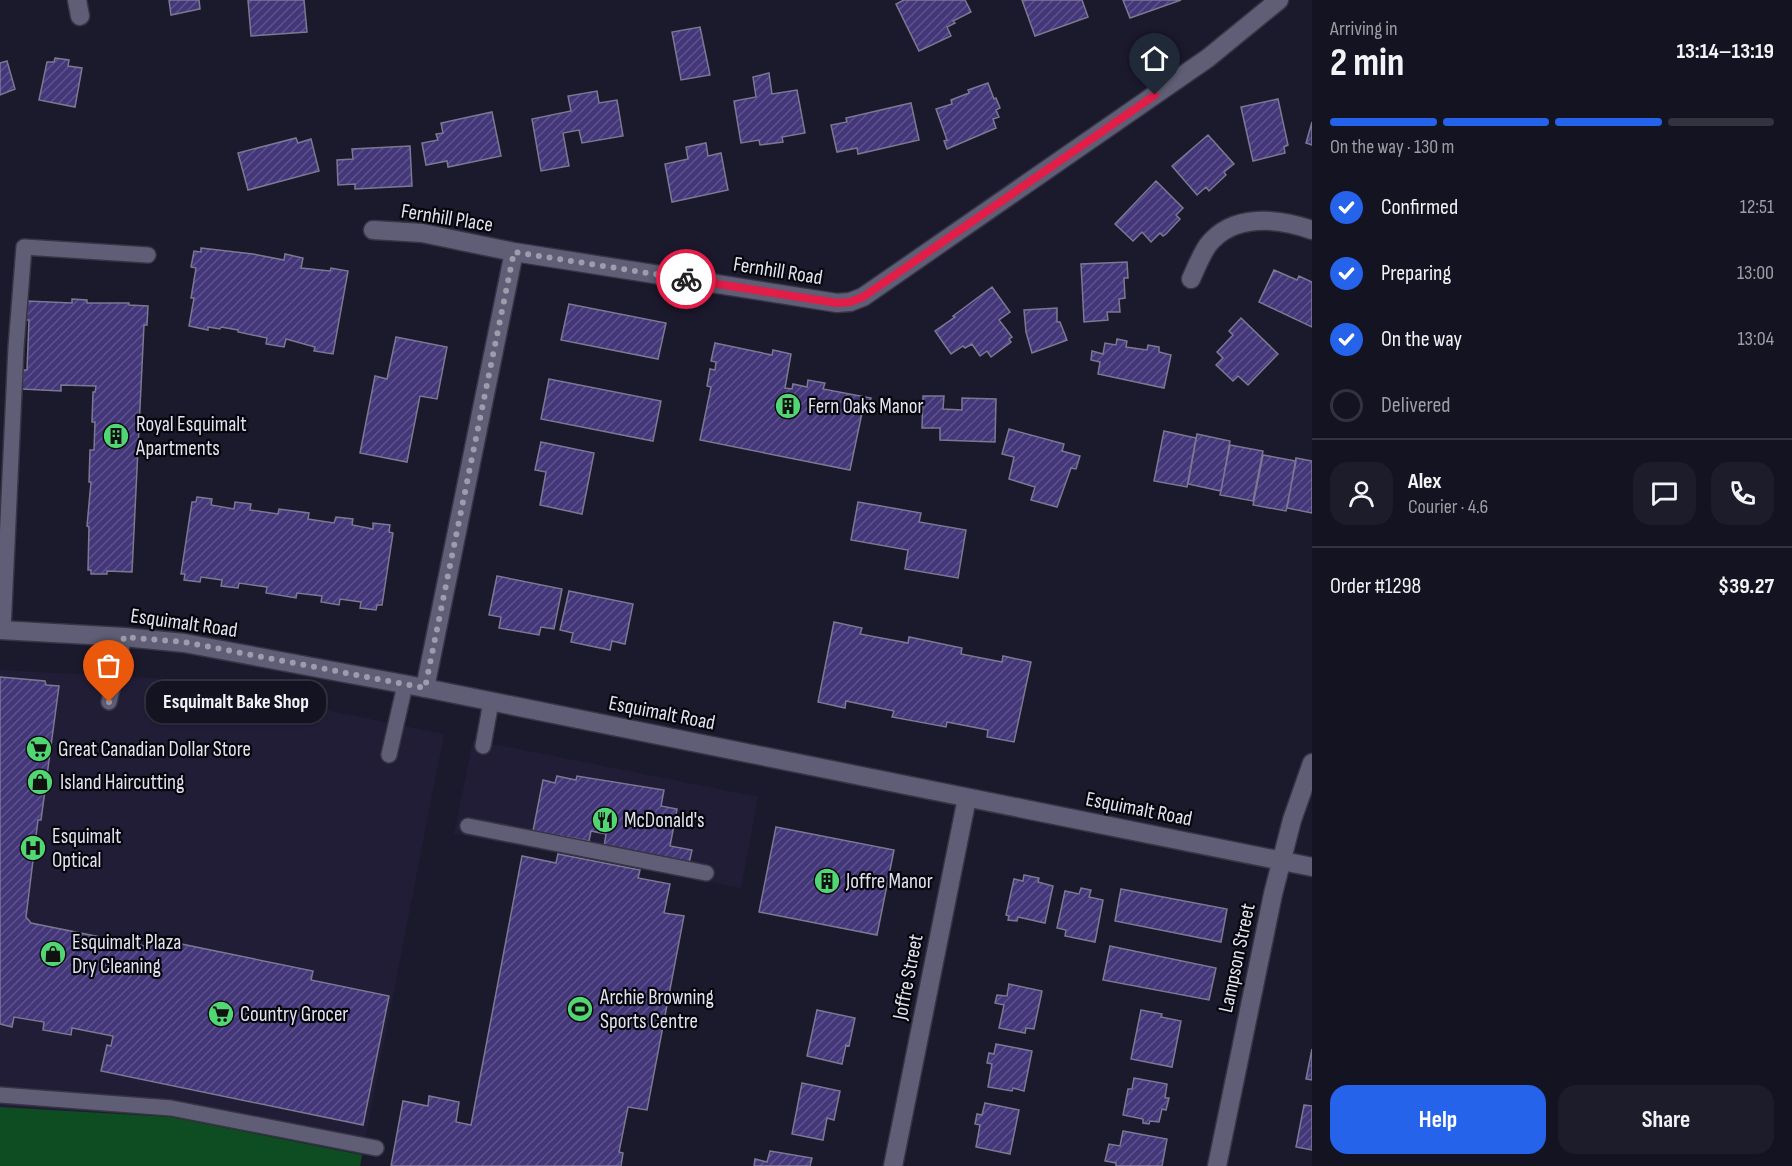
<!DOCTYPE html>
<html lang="en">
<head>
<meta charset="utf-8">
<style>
  :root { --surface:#141321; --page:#1d1c2a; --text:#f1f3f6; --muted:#9d9ea5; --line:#33323f; --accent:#2563eb }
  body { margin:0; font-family:"Sofia Sans Condensed",sans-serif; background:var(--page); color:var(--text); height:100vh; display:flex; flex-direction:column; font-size:22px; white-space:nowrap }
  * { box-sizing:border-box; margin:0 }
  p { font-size:20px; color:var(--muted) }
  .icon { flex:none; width:33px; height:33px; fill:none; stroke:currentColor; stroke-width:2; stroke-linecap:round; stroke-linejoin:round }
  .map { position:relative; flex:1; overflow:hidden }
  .details { display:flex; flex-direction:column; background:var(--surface); width:480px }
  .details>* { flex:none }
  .pin { position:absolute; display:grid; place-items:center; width:51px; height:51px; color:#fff; margin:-62px -26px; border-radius:50% 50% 50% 0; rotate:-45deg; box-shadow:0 0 6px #0007 }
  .pin .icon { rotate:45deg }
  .courier { position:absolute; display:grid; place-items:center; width:60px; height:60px; margin:-30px; border:4px solid #e11d48; border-radius:50%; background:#fff; color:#222; box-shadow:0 2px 8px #0007 }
  .bubble { position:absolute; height:42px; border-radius:18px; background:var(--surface); box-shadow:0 2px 4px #0004,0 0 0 2px var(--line); font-size:20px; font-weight:700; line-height:42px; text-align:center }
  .summary em { font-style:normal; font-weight:700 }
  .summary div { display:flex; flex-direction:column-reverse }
  .summary { display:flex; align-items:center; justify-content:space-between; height:102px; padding:0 18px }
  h1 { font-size:39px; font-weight:700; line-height:45px }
  .bar { display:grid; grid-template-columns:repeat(4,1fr); gap:9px 6px; align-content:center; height:72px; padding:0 18px }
  .bar i { height:8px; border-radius:4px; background:var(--line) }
  .bar .active { background:var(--accent) }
  .bar p { grid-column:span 4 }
  .line { display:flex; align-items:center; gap:15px; padding:0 18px; border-top:2px solid var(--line) }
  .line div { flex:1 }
  .round { display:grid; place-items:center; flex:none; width:63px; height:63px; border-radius:18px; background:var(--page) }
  ol { padding:0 18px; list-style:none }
  li { display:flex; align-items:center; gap:18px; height:66px }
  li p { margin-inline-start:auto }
  li .icon { padding:6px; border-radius:50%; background:var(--accent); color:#fff; stroke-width:4 }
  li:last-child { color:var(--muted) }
  li i { width:33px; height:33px; border:3px solid var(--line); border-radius:50% }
  .primary-button { display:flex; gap:12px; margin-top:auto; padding:12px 18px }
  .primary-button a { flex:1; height:69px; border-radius:18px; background:var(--accent); color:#fff; font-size:24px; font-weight:700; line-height:69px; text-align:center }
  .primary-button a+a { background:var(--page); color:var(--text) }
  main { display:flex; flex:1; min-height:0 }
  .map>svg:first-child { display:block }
  .built { fill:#211d37 }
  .park { fill:#0e4d21 }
  .building { fill:url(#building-hatch); stroke:#7b7992; stroke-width:1.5 }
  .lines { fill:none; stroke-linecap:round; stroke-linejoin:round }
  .lane-casing { stroke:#373544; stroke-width:18 }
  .street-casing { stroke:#373544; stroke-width:21 }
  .secondary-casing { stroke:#373544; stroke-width:21 }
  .lane { stroke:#605e76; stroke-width:15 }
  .street { stroke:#605e76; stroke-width:18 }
  .secondary { stroke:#605e76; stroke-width:18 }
  .done { stroke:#9d9cab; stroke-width:6; stroke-dasharray:0 10.8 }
  .route { stroke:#e11d48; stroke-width:8 }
  .labels { text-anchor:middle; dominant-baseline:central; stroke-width:4.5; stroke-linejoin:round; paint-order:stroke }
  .street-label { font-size:21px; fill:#e3e2f0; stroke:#06060d }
  .poi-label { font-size:21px; fill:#e3e2f0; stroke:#06060d; text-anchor:start }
</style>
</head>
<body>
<main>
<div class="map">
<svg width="1312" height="1166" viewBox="0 0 1312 1166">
  <defs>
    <pattern id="building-hatch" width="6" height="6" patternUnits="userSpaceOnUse" patternTransform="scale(1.5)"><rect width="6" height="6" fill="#433679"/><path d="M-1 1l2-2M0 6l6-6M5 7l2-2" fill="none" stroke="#5e538c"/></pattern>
  </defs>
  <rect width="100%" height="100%" fill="#1b192c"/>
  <path class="built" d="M0,670L172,679L444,734L362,1155L171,1117L0,1107Z
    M473,740L758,797L741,888L454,834Z"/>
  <path class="park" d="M0,1107L171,1117L362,1155L360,1166H0Z"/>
  <path class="building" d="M169,0H199L200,9L171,15Z
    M248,0H304L307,32L251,36Z
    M904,0H965L971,12L953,21L955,23L947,27L951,36L919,51L896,4Z
    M1022,0H1082L1088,17L1035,36Z
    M1123,0H1181L1130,18Z
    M700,27L710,75L681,80L672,32Z
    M55,58L69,60L68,66L82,68L75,107L39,100L47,62H54Z
    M7,61L15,89L0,95V63Z
    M769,73L772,94L797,90L805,133L782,137L783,142L760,145L759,140L741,143L734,101L756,97L753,77Z
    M988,83L994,99L996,98L1000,108L996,110L999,117L993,119L996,128L947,149L944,141L947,140L936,109L952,104L951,100L969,93L968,90Z
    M597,91L599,103L617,100L623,136L582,143L579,130L563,133L569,166L541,171L532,119L571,111L568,96Z
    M1278,99L1288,145L1284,147L1285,153L1253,161L1241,107Z
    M911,103L919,140L858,154L857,148L837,152L831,125L847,122L846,118Z
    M492,112L501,156L448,167L447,161L426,165L422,143L438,140L436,134L443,133L441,123Z
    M1312,122V145L1306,143Z
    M1208,135L1234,164L1224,172L1226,175L1209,191L1206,187L1197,195L1172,166Z
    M296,138L298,143L311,139L319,171L248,190L238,153Z
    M706,143L708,156L721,153L728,190L672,202L665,164L688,159L686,147Z
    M410,146L412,186L355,189V184L338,185L337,160L353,159L352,149Z
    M1156,181L1183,208L1176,215L1180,219L1166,234L1163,236L1160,233L1151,242L1142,232L1133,241L1115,224Z
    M201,248L253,254L284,260L285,254L303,258L301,268L330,271L331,268L348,271L333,354L314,351L315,347L286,339L284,347L266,344L267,338L238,332V330L221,327L220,329L208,327V330L189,326L194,298H191L196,268L191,267L194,251L201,252Z
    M1127,262L1128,278H1124L1125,298L1119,299L1120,312H1107L1108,320L1084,322L1081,264Z
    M1274,270L1297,280L1299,276L1312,282V327L1259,302Z
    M992,287L1010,312L999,320L1012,337L1009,339L1011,342L991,357L987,351L980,356L972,344L965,348L963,346L951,354L935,331L955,317L953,316Z
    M72,299L87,300V303H129V305L148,306L147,325H144L132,572L107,571V574H91V570H88L89,527L87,526L91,482H89L90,450H94L95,422H92L93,392H95L96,386L61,385V391L22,389L23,370H27L29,320H26L27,301L72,303Z
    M569,304L666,323L658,359L561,340Z
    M1057,308V322H1060L1067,340L1032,353L1026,332L1024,310Z
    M1241,318L1278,354L1248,385L1238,376L1233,381L1216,365L1223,358L1217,352L1233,335L1229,331Z
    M396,337L447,347L437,399L420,396L407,462L360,453L375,376L387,379Z
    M1117,339L1127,341L1126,347L1147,350L1148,345L1159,347V352L1171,355L1164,388L1098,374L1100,362L1091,360L1092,351L1103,354L1105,343L1116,345Z
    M715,343L772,355L773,350L791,354L785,388L792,389L793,384L807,387L808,380L825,383L823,389L871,398L867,414L862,413L850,470L700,440L711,387L707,386L710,369L715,370L716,362L711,361Z
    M549,379L661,401L653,441L541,419Z
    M923,396H944L943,409L962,410V398L996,399L995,442L940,440V428H922Z
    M1009,429L1064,444L1062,451L1080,456L1076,469L1071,468L1057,507L1031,500L1035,487L1009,479L1014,457L1002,454Z
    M1164,431L1196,438L1187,487L1154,481Z
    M1197,434L1230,441L1221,491L1188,484Z
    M541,442L594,453L582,514L540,505L546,472L535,470Z
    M1230,445L1263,451L1253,501L1220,495Z
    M1263,455L1296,461L1286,511L1253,505Z
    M1296,458L1312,461V513L1287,508Z
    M197,497L212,499L211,505L234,509L235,502L251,504L250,510L278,514L279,509L309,513L308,519L334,523L336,517L353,519L352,525L373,529V523L390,525L389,532L393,533L382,605H377L376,610L360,608L361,602L340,599L339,605L321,602L322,596L297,593L296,598L266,593L267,587L239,583L238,588L221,586L222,580L201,577L200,582L184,580L185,574H181L192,502H196Z
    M858,502L921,513L919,522L966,530L958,578L905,569L908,550L851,540Z
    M497,576L562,589L554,629L541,627L539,635L499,628L501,617L489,615Z
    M569,591L633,604L625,644L612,641L610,650L571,642L573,633L560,630Z
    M834,622L862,628L860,634L908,643L909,637L962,648L961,654L1002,662L1003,656L1031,662L1014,742L987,737L988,730L947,722L946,727L892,717L894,711L846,701L845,708L818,702Z
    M0,677L45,681L46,685L59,686L41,820H38L26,917L31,923L145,946L147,937L313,971L311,980L389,996L363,1125L101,1071L107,1045L111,1046L113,1036L72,1028L71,1035L43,1030L44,1022L14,1017L12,1027L0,1024Z
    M557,776L576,780L577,776L664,790L661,806L677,809L670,846L692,850L689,863L604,847L606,834L591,831L589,841L533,831L543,780L555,783Z
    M776,827L894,850L877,935L759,912Z
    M558,854L640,870L638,878L670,884L664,913L684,916L647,1110L628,1107L619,1152L623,1153L621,1166H391L403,1101L428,1106L429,1096L459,1102L456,1122L471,1125L522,856L556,863Z
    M1024,875L1039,878L1038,882L1053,886L1045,923L1018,917L1017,921L1008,920L1009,916L1006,915L1014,879L1023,881Z
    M1081,888L1091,890L1089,897L1103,900L1095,942L1065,936L1066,930L1057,928L1065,891L1079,894Z
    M1121,889L1227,909L1221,942L1115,921Z
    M1110,946L1216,968L1209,1000L1103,980Z
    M1009,984L1042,991L1034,1029L1026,1028L1025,1033L999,1028L1004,1005L995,1003L997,995L1007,996Z
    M817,1010L855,1018L849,1046L846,1045L842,1064L807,1056Z
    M1141,1010L1162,1014L1161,1017L1181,1021L1172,1067L1131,1059Z
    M996,1044L1032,1051L1024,1091L1013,1088L1012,1091L988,1087L992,1064L987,1063L989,1053L994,1054Z
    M1312,1049V1080L1306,1079Z
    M1134,1078L1167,1084L1165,1098H1169L1166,1110L1162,1109L1159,1122L1150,1121L1149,1124L1143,1123V1119L1123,1115L1128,1089H1132Z
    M802,1083L840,1091L834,1120L827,1118L823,1140L792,1134Z
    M985,1103L1019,1110L1010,1154L976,1147L980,1125L975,1124L977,1114L982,1115Z
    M1304,1105L1312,1106V1150L1296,1147Z
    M1123,1131L1167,1139L1162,1166H1116V1163L1105,1161L1109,1144L1120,1146Z
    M770,1151L812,1158L810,1166H754L755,1159L767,1162Z"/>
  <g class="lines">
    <g class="lane-casing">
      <path id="lane" d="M3,630L16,347L24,247L148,255
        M109,702L124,637
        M483,746L491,702
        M389,755L405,685
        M468,826L706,873
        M0,1095L171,1108L376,1148"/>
    </g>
    <g class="street-casing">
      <path id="street" d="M77,0L80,16
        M373,230L422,233L514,252L837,303L850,302L863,297L1208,58L1279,0
        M1191,279C1196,268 1201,255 1208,245C1233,213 1278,218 1312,230
        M425,688L514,252
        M893,1166L967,798"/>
    </g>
    <g class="secondary-casing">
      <path id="secondary" d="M0,630L124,637L184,643L425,688L1312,867
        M1217,1166L1273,894L1292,820L1312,763"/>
    </g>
    <use href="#lane" class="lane"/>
    <use href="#street" class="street"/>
    <use href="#secondary" class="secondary"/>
  </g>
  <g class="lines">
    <path class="done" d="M109,702L124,637L184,642L425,688L514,252L686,279"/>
    <path class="route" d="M686,279L837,303L850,302L863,297L1155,95"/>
  </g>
  <defs>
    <g id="building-disc" transform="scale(1.35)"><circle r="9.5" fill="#51d673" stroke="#06060d"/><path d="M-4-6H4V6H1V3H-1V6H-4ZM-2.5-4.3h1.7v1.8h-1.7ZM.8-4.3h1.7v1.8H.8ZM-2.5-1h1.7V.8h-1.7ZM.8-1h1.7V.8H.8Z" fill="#111"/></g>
    <g id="supermarket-disc" transform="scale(1.35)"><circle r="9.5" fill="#51d673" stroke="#06060d"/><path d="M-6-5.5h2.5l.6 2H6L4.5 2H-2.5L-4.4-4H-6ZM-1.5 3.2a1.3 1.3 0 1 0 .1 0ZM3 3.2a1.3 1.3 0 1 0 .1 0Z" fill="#111"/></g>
    <g id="shop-disc" transform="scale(1.35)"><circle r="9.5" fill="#51d673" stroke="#06060d"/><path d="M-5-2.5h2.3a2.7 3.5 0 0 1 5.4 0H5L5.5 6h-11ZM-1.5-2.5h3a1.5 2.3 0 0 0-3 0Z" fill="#111"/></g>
    <g id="restaurant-disc" transform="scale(1.35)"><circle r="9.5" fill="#51d673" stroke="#06060d"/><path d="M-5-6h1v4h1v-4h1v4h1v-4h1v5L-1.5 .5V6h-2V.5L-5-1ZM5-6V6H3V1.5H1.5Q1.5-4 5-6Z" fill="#111"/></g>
    <g id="hospital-disc" transform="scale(1.35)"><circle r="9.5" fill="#51d673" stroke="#06060d"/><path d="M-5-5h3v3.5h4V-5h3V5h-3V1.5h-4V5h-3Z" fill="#111"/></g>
    <g id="stadium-disc" transform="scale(1.35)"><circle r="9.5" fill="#51d673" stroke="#06060d"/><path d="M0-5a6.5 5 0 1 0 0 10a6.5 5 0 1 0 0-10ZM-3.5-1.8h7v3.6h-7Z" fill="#111"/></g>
  </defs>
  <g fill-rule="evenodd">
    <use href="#building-disc" x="788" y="406"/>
    <use href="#building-disc" x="116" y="436"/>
    <use href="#supermarket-disc" x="39" y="749"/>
    <use href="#shop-disc" x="40" y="782"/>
    <use href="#restaurant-disc" x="605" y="820"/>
    <use href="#hospital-disc" x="33" y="848"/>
    <use href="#building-disc" x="827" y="881"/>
    <use href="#shop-disc" x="53" y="954"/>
    <use href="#stadium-disc" x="580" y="1009"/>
    <use href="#supermarket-disc" x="221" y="1014"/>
  </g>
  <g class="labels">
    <g class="street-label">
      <text transform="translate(447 218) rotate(9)">Fernhill Place</text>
      <text transform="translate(778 271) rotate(9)">Fernhill Road</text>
      <text transform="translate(184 623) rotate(8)">Esquimalt Road</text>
      <text transform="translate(662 713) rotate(11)">Esquimalt Road</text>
      <text transform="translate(1139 809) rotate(11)">Esquimalt Road</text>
      <text transform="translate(1237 958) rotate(-78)">Lampson Street</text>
      <text transform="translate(908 977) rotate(-79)">Joffre Street</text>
    </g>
    <g class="poi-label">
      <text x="808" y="406">Fern Oaks Manor</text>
      <text x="136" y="424">Royal Esquimalt<tspan x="136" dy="24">Apartments</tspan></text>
      <text x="58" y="749">Great Canadian Dollar Store</text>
      <text x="60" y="782">Island Haircutting</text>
      <text x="624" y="820">McDonald's</text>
      <text x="52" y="836">Esquimalt<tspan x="52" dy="24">Optical</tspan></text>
      <text x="846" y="881">Joffre Manor</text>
      <text x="72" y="942">Esquimalt Plaza<tspan x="72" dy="24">Dry Cleaning</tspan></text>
      <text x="600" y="997">Archie Browning<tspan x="600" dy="24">Sports Centre</tspan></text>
      <text x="240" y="1014">Country Grocer</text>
    </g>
  </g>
</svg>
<div class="pin" style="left:109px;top:702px;background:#ea580c"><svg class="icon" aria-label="bag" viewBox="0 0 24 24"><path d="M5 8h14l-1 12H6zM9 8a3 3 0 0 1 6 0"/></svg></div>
<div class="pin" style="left:1155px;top:95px;background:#1f2937"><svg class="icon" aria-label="home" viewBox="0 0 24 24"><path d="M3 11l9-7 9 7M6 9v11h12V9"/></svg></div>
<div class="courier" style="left:686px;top:279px"><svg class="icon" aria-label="bike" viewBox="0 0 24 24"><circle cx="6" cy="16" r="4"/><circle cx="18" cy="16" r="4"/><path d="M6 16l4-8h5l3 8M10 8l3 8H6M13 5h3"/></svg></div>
<div class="bubble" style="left:146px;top:681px;width:180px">Esquimalt Bake Shop</div>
</div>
<section class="details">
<div class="summary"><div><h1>2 min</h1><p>Arriving in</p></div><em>13:14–13:19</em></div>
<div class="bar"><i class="active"></i><i class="active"></i><i class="active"></i><i></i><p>On the way · 130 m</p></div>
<ol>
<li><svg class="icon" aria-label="check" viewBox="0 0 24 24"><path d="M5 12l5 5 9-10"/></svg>Confirmed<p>12:51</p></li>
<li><svg class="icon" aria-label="check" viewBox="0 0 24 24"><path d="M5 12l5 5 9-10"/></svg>Preparing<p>13:00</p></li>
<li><svg class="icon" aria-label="check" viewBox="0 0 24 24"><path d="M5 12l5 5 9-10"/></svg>On the way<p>13:04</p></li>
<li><i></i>Delivered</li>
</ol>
<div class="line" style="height:108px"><a class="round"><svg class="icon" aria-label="person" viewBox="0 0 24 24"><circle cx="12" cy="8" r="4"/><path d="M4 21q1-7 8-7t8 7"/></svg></a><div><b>Alex</b><p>Courier · 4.6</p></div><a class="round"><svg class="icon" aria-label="chat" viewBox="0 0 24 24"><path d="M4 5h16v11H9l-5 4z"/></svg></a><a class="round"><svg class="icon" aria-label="phone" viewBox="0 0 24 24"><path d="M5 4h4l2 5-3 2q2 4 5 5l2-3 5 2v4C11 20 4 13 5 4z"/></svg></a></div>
<div class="line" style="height:78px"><div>Order #1298</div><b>$39.27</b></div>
<div class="primary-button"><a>Help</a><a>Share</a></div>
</section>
</main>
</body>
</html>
